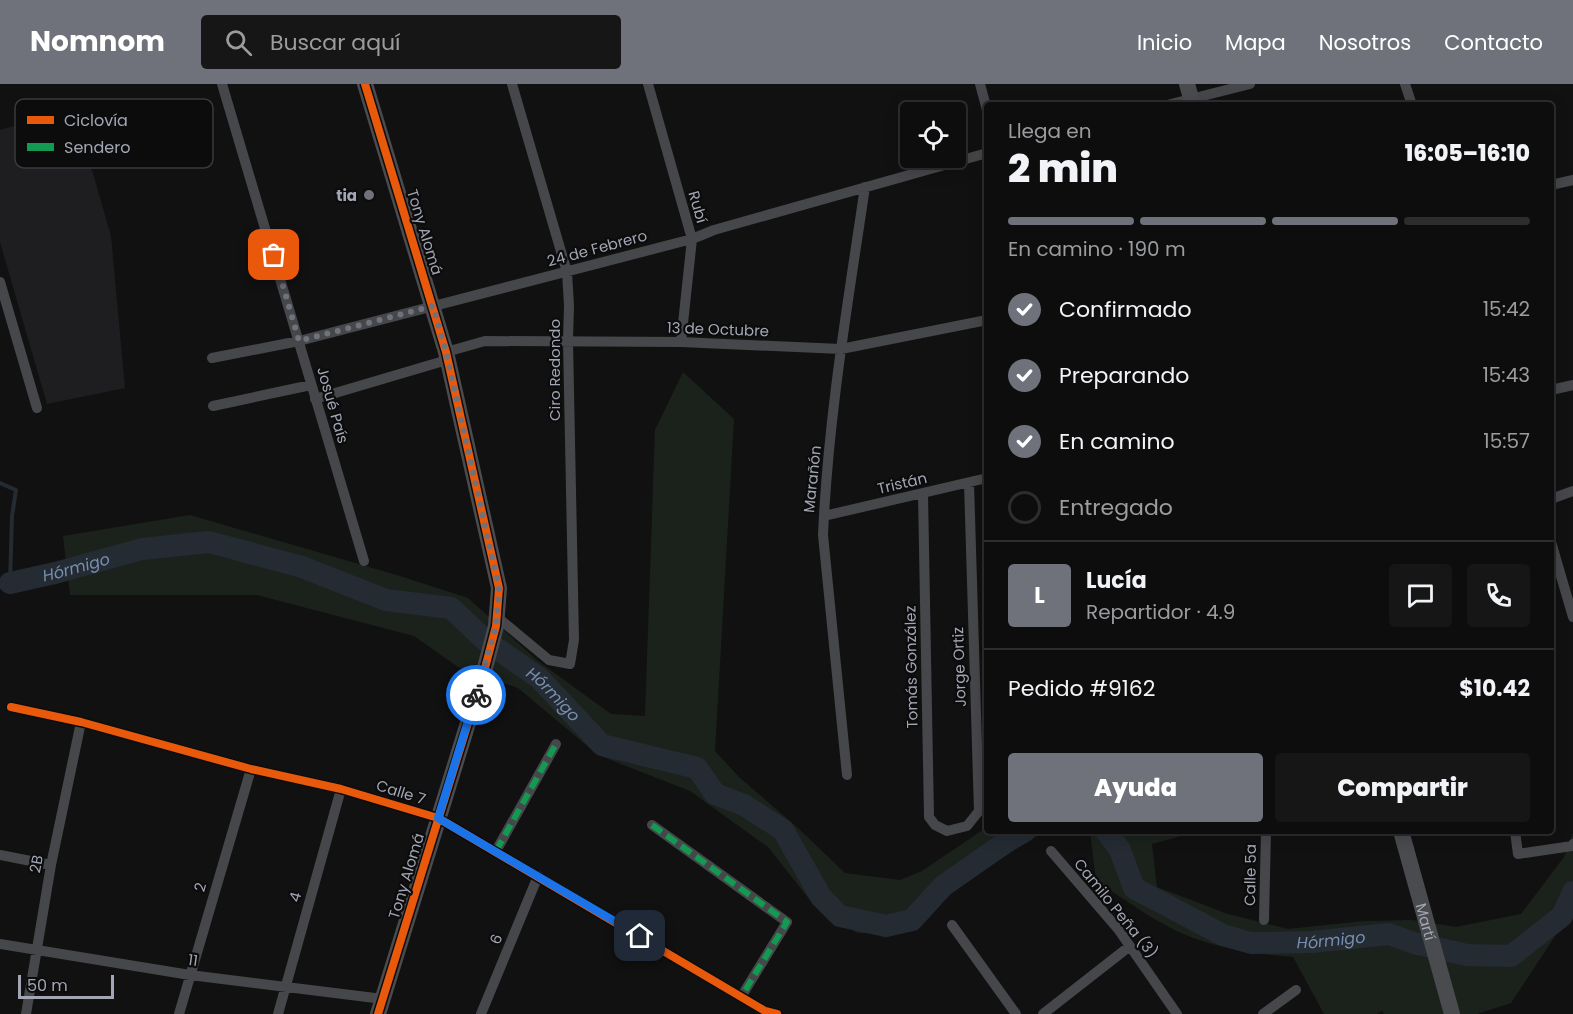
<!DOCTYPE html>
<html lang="es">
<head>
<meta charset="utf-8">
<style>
  :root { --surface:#0d0d0e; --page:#161617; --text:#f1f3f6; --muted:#9a9c9e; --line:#2d2d2e; --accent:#6f717b }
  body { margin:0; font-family:Poppins,sans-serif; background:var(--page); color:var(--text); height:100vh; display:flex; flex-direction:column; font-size:22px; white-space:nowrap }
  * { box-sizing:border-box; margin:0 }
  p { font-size:20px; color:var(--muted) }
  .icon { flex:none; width:33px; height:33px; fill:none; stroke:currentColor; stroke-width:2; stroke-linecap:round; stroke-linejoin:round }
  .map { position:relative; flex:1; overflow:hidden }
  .sheet { position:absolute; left:984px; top:18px; width:570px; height:732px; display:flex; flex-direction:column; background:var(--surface); border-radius:6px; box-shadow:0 3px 15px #0003,0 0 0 2px var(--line) }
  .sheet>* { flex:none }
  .buttons { position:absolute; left:900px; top:18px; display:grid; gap:12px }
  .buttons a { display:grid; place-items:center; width:66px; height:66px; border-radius:6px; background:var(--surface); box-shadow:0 3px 15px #0003,0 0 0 2px var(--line); font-size:30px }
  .scale { position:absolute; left:18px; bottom:15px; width:96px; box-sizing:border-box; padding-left:6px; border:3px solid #a2a5b3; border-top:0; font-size:16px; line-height:21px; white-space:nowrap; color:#a2a5b3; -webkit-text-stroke:4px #0c0c0d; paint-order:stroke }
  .pin { position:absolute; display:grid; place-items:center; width:51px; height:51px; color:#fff; margin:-26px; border-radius:12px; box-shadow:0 3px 9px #0006 }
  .courier { position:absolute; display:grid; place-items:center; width:60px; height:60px; margin:-30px; border:4px solid #1a73e8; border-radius:50%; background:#fff; color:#222; box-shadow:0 2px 8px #0007 }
  .overview em { font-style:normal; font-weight:800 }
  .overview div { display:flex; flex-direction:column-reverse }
  .overview { display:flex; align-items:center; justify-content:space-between; height:102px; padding:0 24px }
  h1 { font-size:39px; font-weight:800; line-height:45px }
  .bar { display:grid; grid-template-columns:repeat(4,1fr); gap:9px 6px; align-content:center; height:72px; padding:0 24px }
  .bar i { height:8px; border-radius:4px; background:var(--line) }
  .bar .on { background:var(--accent) }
  .bar p { grid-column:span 4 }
  .line { display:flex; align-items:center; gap:15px; padding:0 24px; border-top:2px solid var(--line) }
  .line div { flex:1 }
  .round { display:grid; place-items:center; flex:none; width:63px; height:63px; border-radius:6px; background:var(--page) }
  ol { padding:0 24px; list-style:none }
  li { display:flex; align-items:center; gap:18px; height:66px }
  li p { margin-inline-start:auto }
  li .icon { padding:6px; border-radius:50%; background:var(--accent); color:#fff; stroke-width:4 }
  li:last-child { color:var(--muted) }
  li i { width:33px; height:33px; border:3px solid var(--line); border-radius:50% }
  .button { display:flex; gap:12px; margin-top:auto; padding:12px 24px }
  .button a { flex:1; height:69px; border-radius:6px; background:var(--accent); color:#fff; font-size:24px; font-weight:800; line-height:69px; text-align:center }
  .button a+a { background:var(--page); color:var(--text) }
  header { display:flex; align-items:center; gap:36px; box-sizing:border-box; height:84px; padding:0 30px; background:var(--accent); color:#fff }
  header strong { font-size:28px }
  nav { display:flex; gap:33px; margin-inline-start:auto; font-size:21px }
  .search { width:420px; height:54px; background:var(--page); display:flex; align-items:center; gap:15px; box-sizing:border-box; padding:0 21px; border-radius:6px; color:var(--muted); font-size:22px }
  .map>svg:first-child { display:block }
  .built { fill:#1e1e20 }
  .grass { fill:#1b221c }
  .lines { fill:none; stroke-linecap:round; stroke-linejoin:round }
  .stream { stroke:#252b33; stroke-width:4 }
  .river { stroke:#252b33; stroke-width:22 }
  .street { stroke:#46474a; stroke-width:10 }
  .secondary { stroke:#4a4b4e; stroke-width:16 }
  .quiet { stroke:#139951; stroke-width:6; stroke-dasharray:12 6; stroke-linecap:butt }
  .cycleway-casing { stroke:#0c0c0d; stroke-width:11 }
  .cycleway { stroke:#e8590c; stroke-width:8 }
  .done { stroke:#6f717b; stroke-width:6; stroke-dasharray:0 10.8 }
  .route { stroke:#1a73e8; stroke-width:8 }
  .poi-dot { fill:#6f717b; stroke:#0c0c0d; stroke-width:2 }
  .labels { text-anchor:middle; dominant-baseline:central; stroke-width:4.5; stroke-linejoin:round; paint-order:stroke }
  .poi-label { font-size:15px; font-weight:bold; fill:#a2a5b3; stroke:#0c0c0d; text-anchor:end }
  .street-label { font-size:15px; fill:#a2a5b3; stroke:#0c0c0d }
  .water-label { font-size:16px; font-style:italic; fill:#778faf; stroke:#0c0c0d }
  .key { fill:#0c0c0d; stroke:#393a3f; stroke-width:1.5 }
  .key-label { font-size:16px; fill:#a2a5b3 }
</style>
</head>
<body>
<header>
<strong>Nomnom</strong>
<div class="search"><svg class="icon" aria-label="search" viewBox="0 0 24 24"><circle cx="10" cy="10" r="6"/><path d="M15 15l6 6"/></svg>Buscar aquí</div>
<nav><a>Inicio</a><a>Mapa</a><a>Nosotros</a><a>Contacto</a></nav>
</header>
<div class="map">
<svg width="1573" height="930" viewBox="0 0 1573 930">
  <rect width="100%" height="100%" fill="#111112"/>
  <path class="built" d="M74,24L111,152L125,304L47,320L0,158V46Z"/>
  <path class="grass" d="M683,288L734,335L715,667L739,693L798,744L845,789L900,796L922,787L987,743V747H1045L959,801L915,839L898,850L857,849L813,820L768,763L690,707L598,671L518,604L458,583L414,552L257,511H70L63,452L190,431L400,492L468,514L538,577L611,630L645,632L655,346Z
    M1090,747H1189L1188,750L1152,760L1157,803L1228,830L1288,845L1364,837L1412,836L1456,843L1521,830L1564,773L1573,749V825L1511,919L1477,930H1384L1382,927L1377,930H1324L1293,873C1257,870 1222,865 1188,852C1156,839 1126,816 1096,797Z"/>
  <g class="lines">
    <path class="stream" d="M0,399L16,406L12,432L10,499L0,503"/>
    <g class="river">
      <path id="s1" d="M10,499L55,489L142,465L209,458L302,483L386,516L451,524L486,557L539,594L602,661L697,684L715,710L744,721L783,746L821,813L840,832L886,842L912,836L943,802L1009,756L1025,747"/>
      <path id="s2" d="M1106,747L1120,766L1134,804L1223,851L1251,859L1312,858L1389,850L1414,859L1467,871L1511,872L1562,832L1573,808"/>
    </g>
    <path class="street" d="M222,0L364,477
      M648,0L692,155L681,258
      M980,0L987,26
      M1405,0L1412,21
      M1167,21L1250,0
      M1551,101L1573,96
      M0,198L37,324
      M446,268L485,257L681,258L841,265L987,236
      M212,274L299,257L692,155L714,146L987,69
      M1551,306L1573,301
      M315,315L447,276
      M213,322L311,301
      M923,410L929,733L935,741L947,747L967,742L979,727L969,399
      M1551,415L1573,407
      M824,432L987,394
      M1551,458L1573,533
      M497,533L549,576L570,580L574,556L568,256L569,222L567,188L512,0
      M11,623L81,638L251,685L341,705L438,734L765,927L777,930
      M847,691L823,451C828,334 848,218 865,103
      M652,741L787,838L741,913
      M1515,747L1518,770L1572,762L1573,760
      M496,767L556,660
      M1051,767L1118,845L1177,930
      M0,771L51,781
      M1264,836L1266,747
      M952,841L1016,930
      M0,860L190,891L383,915
      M26,930L51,781L81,638
      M179,930L251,685
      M278,930L341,705
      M481,930L538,792
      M1043,930L1130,862
      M1263,930L1296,906"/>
    <g class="secondary">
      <path d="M365,0L446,268L499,504L496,542L485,584L378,930"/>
      <path d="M1187,0L1193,21"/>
      <path id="s3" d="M1401,747L1452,930"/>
    </g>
    <path class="quiet" d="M652,741L787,838L741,913
      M496,767L556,660"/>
    <g class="cycleway-casing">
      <path id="cycleway" d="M365,0L446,268L499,504L496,542L485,584L378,930
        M11,623L81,638L251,685L341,705L438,734L765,927L777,930"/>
    </g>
    <use href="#cycleway" class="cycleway"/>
  </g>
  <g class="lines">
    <path class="done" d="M274,171L299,257L433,222L446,268L499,504L496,542L476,611"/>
    <path class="route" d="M476,611L438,734L640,852"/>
  </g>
  <circle class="poi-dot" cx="369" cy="111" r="6"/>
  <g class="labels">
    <g class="poi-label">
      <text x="357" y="111">tia</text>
    </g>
    <g class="street-label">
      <text transform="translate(698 123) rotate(74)">Rubí</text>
      <text transform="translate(425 148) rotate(73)">Tony Alomá</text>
      <text transform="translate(597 164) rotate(-15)">24 de Febrero</text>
      <text transform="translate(718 245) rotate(2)">13 de Octubre</text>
      <text transform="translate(554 286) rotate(-90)">Ciro Redondo</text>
      <text transform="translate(333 321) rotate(74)">Josué País</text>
      <text transform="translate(812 395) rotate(-84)">Marañón</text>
      <text transform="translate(902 399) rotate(-13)">Tristán</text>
      <text transform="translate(911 583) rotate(-91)">Tomás González</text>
      <text transform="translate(959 583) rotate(-92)">Jorge Ortiz</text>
      <text transform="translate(401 708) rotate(17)">Calle 7</text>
      <text transform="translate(36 780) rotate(-79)">2B</text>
      <text transform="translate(1250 791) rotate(-89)">Calle 5a</text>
      <text transform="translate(406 792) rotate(-73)">Tony Alomá</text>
      <text transform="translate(200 803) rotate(-74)">2</text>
      <text transform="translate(295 813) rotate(-74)">4</text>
      <text transform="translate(1116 824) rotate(51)">Camilo Peña (3)</text>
      <text stroke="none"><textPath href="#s3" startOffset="94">Martí</textPath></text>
      <text transform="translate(496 855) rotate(-68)">6</text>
      <text transform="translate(193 876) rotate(8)">11</text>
    </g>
    <g class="water-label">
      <text stroke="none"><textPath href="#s1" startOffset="68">Hórmigo</textPath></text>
      <text stroke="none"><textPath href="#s1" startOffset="590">Hórmigo</textPath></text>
      <text stroke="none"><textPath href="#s2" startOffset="274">Hórmigo</textPath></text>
    </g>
  </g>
  <rect x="15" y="15" width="198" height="69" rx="9" class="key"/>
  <rect x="27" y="32" width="27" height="8" fill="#e8590c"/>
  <rect x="27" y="59" width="27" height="8" fill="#139951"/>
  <g class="key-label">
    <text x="64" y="42">Ciclovía</text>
    <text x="64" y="69">Sendero</text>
  </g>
</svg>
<div class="buttons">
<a><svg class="icon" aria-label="locate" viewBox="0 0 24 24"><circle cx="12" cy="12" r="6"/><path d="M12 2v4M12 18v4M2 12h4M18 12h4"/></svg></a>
</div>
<div class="scale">50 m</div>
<div class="pin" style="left:274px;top:171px;background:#ea580c"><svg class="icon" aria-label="bag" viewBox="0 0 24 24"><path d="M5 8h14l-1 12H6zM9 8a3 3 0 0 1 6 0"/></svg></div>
<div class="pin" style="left:640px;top:852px;background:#1f2937"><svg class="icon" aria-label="home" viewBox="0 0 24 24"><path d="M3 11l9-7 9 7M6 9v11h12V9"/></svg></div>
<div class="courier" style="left:476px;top:611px"><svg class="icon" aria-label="bike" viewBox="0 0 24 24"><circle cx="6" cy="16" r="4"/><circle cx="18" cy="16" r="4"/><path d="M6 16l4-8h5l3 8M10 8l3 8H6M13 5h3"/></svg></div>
<section class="sheet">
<div class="overview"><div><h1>2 min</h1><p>Llega en</p></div><em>16:05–16:10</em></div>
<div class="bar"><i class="on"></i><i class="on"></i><i class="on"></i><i></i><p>En camino · 190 m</p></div>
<ol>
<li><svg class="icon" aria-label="check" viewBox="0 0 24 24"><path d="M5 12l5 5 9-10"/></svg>Confirmado<p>15:42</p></li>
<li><svg class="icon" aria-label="check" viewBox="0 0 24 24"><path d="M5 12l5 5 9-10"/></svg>Preparando<p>15:43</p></li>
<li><svg class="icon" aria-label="check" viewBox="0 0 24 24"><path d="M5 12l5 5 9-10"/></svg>En camino<p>15:57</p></li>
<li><i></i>Entregado</li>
</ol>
<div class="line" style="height:108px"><b class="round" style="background:var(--accent);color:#fff">L</b><div><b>Lucía</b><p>Repartidor · 4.9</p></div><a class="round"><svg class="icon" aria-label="chat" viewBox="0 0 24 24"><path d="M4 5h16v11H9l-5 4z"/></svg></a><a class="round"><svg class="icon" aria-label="phone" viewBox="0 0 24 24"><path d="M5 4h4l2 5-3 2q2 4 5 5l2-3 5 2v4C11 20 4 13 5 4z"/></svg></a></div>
<div class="line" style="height:78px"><div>Pedido #9162</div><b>$10.42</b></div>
<div class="button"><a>Ayuda</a><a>Compartir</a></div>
</section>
</div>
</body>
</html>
